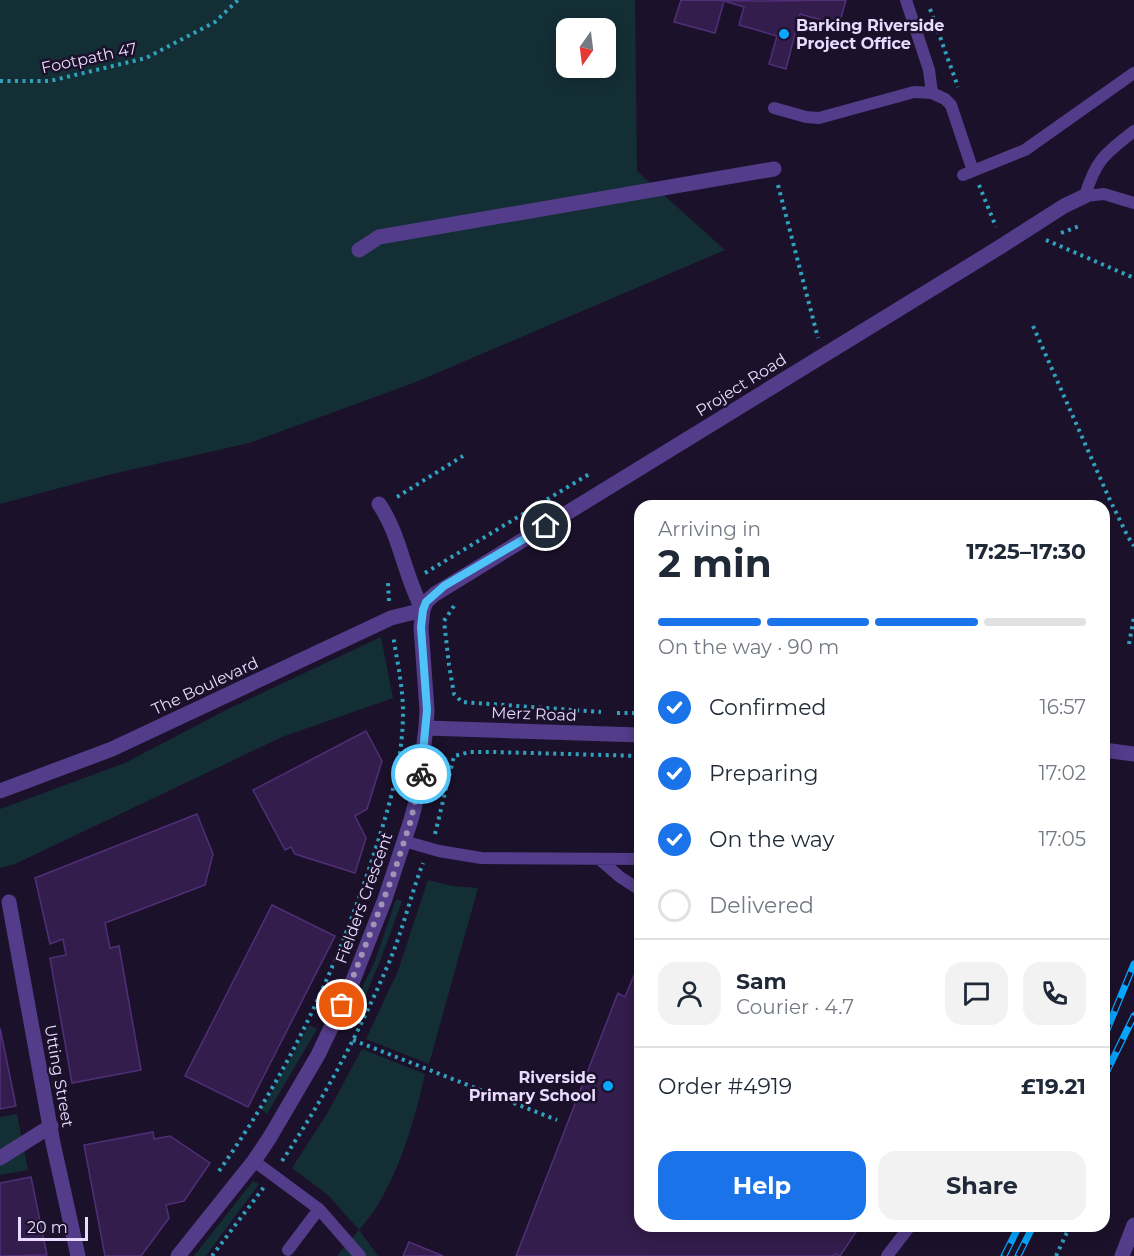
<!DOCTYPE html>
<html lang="en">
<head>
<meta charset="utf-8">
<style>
  :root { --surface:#fff; --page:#f2f2f3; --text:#1f2937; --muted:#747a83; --line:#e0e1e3; --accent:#1a73e8 }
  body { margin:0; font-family:Montserrat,sans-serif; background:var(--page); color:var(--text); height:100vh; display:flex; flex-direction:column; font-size:22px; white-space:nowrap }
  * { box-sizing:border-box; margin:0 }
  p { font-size:20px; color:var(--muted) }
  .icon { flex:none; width:33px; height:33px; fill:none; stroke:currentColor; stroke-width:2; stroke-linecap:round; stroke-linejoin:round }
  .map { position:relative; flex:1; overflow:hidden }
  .details { position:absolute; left:634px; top:500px; width:476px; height:732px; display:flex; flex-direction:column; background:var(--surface); border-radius:18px; box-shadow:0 3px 15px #0003 }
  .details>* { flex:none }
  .needle { width:39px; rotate:194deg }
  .tools { position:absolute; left:556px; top:18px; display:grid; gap:12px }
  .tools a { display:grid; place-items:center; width:60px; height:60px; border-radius:12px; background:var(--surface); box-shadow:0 3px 15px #0003; font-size:30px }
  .scale { position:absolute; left:18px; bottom:15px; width:70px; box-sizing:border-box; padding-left:6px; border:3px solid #e8dbff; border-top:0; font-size:16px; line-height:21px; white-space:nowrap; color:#e8dbff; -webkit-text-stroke:4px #1c112b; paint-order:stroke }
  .pin { position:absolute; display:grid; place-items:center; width:51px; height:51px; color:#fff; margin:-26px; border:3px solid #fff; border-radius:50%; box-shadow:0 2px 6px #0007 }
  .courier { position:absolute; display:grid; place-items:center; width:60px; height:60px; margin:-30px; border:4px solid #4fc3f7; border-radius:50%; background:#fff; color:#222; box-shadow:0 2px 8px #0007 }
  .summary em { font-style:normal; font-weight:700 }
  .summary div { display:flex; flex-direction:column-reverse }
  .summary { display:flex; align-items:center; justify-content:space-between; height:102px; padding:0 24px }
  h1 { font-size:39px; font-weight:700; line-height:45px }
  .bar { display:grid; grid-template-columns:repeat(4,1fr); gap:9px 6px; align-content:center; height:72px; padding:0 24px }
  .bar i { height:8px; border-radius:4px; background:var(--line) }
  .bar .on { background:var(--accent) }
  .bar p { grid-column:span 4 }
  .line { display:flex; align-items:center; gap:15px; padding:0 24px; border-top:2px solid var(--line) }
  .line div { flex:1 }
  .round { display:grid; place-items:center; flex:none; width:63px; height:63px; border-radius:18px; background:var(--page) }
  ol { padding:0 24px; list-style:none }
  li { display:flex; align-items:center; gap:18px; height:66px }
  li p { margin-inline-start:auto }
  li .icon { padding:6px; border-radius:50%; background:var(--accent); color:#fff; stroke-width:4 }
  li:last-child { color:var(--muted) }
  li i { width:33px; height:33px; border:3px solid var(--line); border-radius:50% }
  .button { display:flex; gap:12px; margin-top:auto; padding:12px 24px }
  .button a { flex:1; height:69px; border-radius:18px; background:var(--accent); color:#fff; font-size:24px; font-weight:700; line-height:69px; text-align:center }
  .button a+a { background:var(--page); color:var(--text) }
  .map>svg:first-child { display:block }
  .green { fill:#142e35; fill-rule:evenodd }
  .building { fill:#331d4c; stroke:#502f78; stroke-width:1.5 }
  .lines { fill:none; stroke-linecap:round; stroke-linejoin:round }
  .path { stroke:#30a2be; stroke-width:4; stroke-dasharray:3 4.5; stroke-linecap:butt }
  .service { stroke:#533c8a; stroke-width:12 }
  .pedestrian { stroke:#533c8a; stroke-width:15 }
  .minor { stroke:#533c8a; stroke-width:15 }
  .tertiary { stroke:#533c8a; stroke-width:15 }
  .rail-casing { stroke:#07a6ff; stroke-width:7 }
  .rail { stroke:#1c112b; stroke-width:4.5; stroke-dasharray:14; stroke-linecap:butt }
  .done { stroke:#a194b5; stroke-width:6; stroke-dasharray:0 10.8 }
  .route { stroke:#4fc3f7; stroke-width:8 }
  .poi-dot { fill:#07a6ff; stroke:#1c112b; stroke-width:2 }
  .labels { text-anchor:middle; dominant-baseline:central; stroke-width:5; stroke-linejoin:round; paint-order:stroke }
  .poi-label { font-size:16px; font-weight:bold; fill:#e8dbff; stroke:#1c112b; text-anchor:start }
  .street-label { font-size:16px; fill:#e8dbff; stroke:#1c112b }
</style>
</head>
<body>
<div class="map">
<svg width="1134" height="1256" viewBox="0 0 1134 1256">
  <rect width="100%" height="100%" fill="#1c112b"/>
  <path class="green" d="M0,0H635L637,171L725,250L416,382L249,443L108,475L0,504ZM567,28H606V68H567Z
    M381,637L393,698L282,737L15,864L0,868V809L125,763L228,709Z
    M428,880L452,886L478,888L429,1064L366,1039L398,971Z
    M396,899L402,901L380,961L351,1030L343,1026L375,961Z
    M309,1025L317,1029L267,1114L262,1110Z
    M362,1049L425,1074C415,1118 402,1164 379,1203C373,1213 366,1221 359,1230L378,1256H337L359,1230L328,1195L292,1168L328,1112Z
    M17,1114L28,1170L0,1175V1117Z
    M253,1181L259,1184L208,1253L206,1256H194Z"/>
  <path class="building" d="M681,0L760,1L846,0L839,25L800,14L786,69L769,64L777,36L739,25L744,7L724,1L715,33L674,22Z
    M366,731L382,761L367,809L355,816L366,838L355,873L295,854L291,847L285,850L253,790Z
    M197,814L213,854L205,885L105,923L110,948L119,946L141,1070L72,1083L50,958L66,955L63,939L50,944L35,878Z
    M272,905L335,936L248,1107L185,1076Z
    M635,973L640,975V1226H860L840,1256L835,1254L834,1256H516L618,993L625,997Z
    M0,1028L16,1106L0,1109Z
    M153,1132L154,1139L170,1136L210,1163L184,1201L166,1205L169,1218L141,1256H105L84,1145Z
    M31,1177L47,1255L0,1256V1183Z
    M409,1242L443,1256H403Z"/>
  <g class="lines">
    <path class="path" d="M930,9L958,87
      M0,81H50L146,58L215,22L238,0
      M778,185L818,338
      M979,185L996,227
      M1061,233L1082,225
      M1046,240L1134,278
      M1033,326L1109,498L1128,537L1134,546
      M397,497L463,456
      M425,573L591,473
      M389,601L388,583L392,582
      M454,606L444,621L449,665L454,694L462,702L601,712
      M1129,644L1134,617
      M617,713H640
      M435,834L454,756L470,752H494L640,756
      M353,1040L557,1120
      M1104,1134L1106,1141L1104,1149
      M282,1161C323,1100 358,1035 387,967C402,934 410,897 423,863
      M219,1171C287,1075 334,975 371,863C387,814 403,764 403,712C403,687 397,661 393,635
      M212,1256L264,1187
      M1056,1256L1070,1226"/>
    <path class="service" d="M906,0L929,70L932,93L945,99L951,105L973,171
      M774,108L806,117L819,118L914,92L932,93
      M1134,131C1105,154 1096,159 1085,196L1104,194L1134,203
      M963,175L1025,150L1134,73
      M404,841L439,851L481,858L640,859
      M599,859L620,877L640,890
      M254,1161L319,1209L360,1256
      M288,1250L319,1209
      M887,1256L910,1226"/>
    <path class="pedestrian" d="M0,1158L51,1126"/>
    <path class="minor" d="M359,250L379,237L774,169
      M379,504C401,536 404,576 423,610
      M426,728L427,710L421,627L423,610L426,602L435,594L1000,247L1064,206L1085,196
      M0,791L112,749L391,618L423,610
      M9,902L53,1143L78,1256"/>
    <path class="tertiary" d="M1104,750L1134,754
      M178,1256L254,1161L270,1137L318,1055L350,988L385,899L411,820L417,798L426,728L640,735
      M1122,1256L1134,1225"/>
    <g class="rail-casing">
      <path id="rail" d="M1104,1037L1134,964
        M1104,1077L1134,1016
        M1004,1256L1019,1226
        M1018,1256L1033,1226"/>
    </g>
    <use href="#rail" class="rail"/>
  </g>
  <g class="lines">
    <path class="done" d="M342,1005L394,873L411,820L421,774"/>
    <path class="route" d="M421,774L427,710L421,627L423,610L426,602L444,586L546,526"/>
  </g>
  <g class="poi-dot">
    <circle cx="784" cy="34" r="6"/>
    <circle cx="608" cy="1086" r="6"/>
  </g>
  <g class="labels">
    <g class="poi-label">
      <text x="796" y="25">Barking Riverside<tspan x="796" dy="18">Project Office</tspan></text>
      <text x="596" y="1077" text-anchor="end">Riverside<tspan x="596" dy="18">Primary School</tspan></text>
    </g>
    <g class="street-label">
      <text transform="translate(89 58) rotate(-12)">Footpath 47</text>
      <text transform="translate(741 385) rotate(-32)">Project Road</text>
      <text transform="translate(205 686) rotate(-25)">The Boulevard</text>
      <text transform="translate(534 714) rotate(2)">Merz Road</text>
      <text transform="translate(364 898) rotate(-70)">Fielders Crescent</text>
      <text transform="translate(59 1076) rotate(80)">Utting Street</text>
    </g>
  </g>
</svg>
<div class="tools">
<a><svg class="needle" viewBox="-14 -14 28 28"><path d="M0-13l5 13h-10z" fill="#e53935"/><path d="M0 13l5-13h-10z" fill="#747a83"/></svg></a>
</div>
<div class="scale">20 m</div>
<div class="pin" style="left:342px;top:1005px;background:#ea580c"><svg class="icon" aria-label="bag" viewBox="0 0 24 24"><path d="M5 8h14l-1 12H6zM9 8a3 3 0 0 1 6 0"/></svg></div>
<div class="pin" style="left:546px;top:526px;background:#1f2937"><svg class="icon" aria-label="home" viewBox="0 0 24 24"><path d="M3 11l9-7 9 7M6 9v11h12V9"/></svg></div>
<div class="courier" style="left:421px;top:774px"><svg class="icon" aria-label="bike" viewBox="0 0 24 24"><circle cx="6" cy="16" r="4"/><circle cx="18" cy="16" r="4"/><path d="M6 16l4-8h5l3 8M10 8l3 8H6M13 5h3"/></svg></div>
<section class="details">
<div class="summary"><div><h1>2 min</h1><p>Arriving in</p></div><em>17:25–17:30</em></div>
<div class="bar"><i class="on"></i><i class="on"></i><i class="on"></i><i></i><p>On the way · 90 m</p></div>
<ol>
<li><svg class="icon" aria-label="check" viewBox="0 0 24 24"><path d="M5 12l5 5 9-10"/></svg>Confirmed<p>16:57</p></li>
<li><svg class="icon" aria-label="check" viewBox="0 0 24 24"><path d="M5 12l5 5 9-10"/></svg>Preparing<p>17:02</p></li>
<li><svg class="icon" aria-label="check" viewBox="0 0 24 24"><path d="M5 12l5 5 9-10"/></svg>On the way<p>17:05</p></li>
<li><i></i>Delivered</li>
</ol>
<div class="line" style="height:108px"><a class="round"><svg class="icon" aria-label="person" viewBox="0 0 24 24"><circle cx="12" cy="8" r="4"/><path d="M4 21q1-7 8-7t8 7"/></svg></a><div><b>Sam</b><p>Courier · 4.7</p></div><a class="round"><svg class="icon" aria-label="chat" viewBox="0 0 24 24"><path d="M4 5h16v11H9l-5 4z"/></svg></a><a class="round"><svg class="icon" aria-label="phone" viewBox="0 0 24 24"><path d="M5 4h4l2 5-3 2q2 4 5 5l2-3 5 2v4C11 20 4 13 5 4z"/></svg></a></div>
<div class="line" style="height:78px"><div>Order #4919</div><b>£19.21</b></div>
<div class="button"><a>Help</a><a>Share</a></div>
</section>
</div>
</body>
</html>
